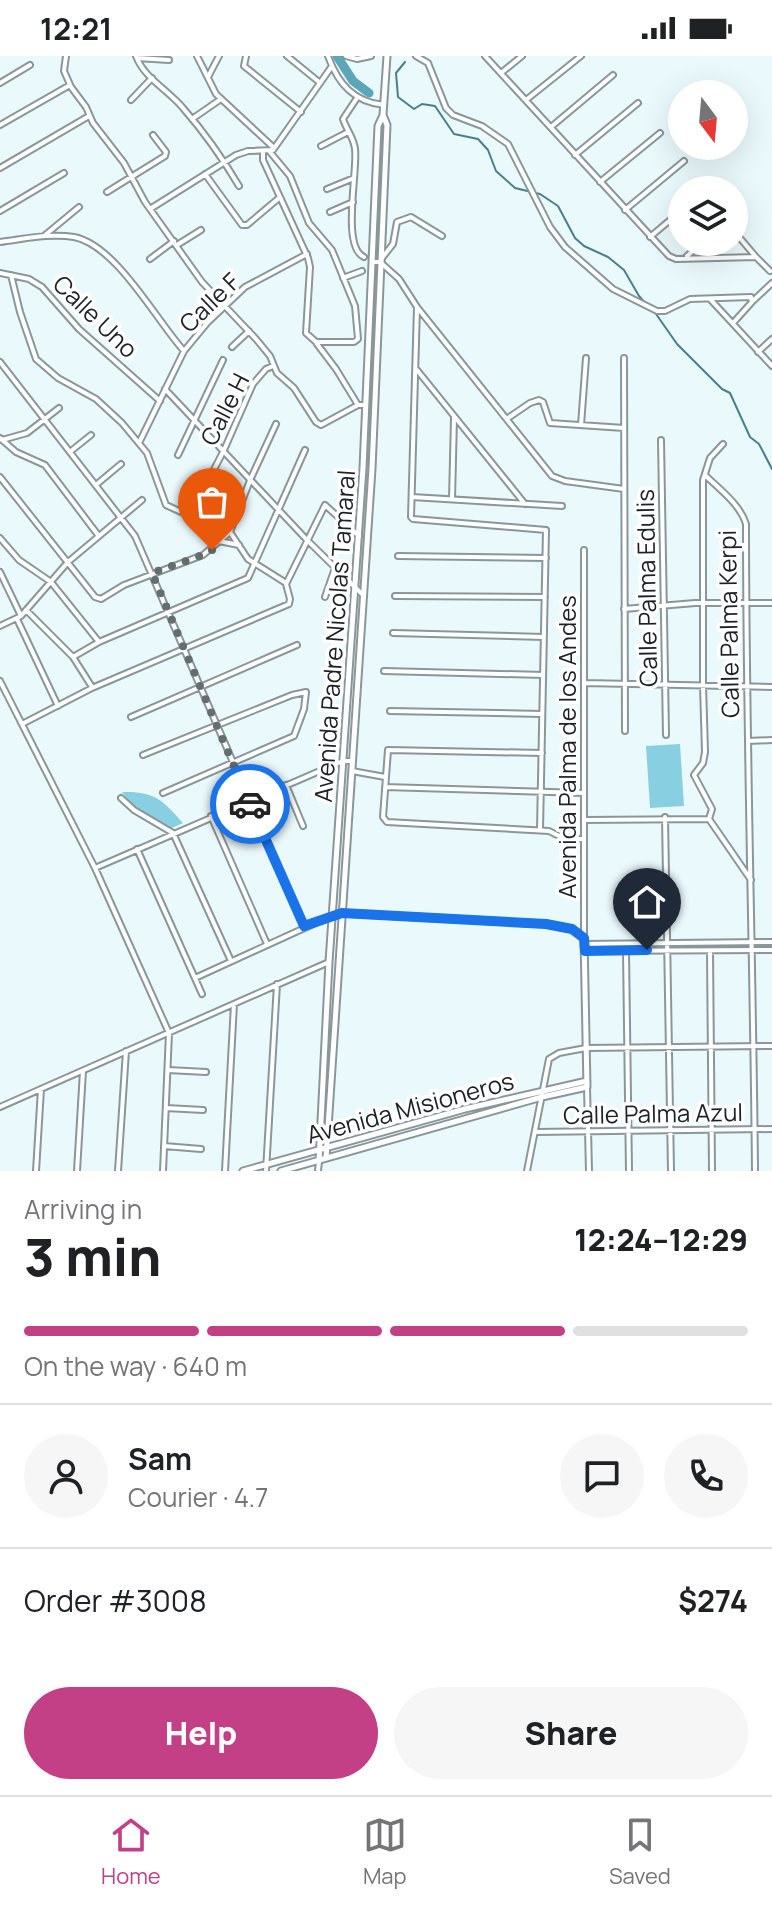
<!DOCTYPE html>
<html lang="en">
<head>
<meta charset="utf-8">
<style>
  :root { --surface:#fff; --page:#f6f6f6; --text:#202124; --muted:#757577; --line:#e0e0e0; --accent:#c34086 }
  body { margin:0; font-family:Manrope,sans-serif; background:var(--page); color:var(--text); height:100vh; display:flex; flex-direction:column; font-size:30px; white-space:nowrap }
  * { box-sizing:border-box; margin:0 }
  p { font-size:26px; color:var(--muted) }
  .icon { flex:none; width:44px; height:44px; fill:none; stroke:currentColor; stroke-width:2; stroke-linecap:round; stroke-linejoin:round }
  .map { position:relative; height:1115px; overflow:hidden }
  .drawer { display:flex; flex-direction:column; background:var(--surface); flex:1 }
  .drawer>* { flex:none }
  .needle { width:52px; rotate:164deg }
  .fabs { position:absolute; left:668px; top:24px; display:grid; gap:16px }
  .fabs a { display:grid; place-items:center; width:80px; height:80px; border-radius:50%; background:var(--surface); box-shadow:0 8px 32px #0002; font-size:40px }
  .pin { position:absolute; display:grid; place-items:center; width:68px; height:68px; color:#fff; margin:-82px -34px; border-radius:50% 50% 50% 0; rotate:-45deg; box-shadow:0 0 8px #0007 }
  .pin .icon { rotate:45deg }
  .courier { position:absolute; display:grid; place-items:center; width:80px; height:80px; margin:-40px; border:6px solid #1a73e8; border-radius:50%; background:#fff; color:#222; box-shadow:0 2px 10px #0007 }
  .head em { font-style:normal; font-weight:800 }
  .head div { display:flex; flex-direction:column-reverse }
  .head { display:flex; align-items:center; justify-content:space-between; height:136px; padding:0 24px }
  h1 { font-size:52px; font-weight:800; line-height:60px }
  .bar { display:grid; grid-template-columns:repeat(4,1fr); gap:12px 8px; align-content:center; height:96px; padding:0 24px }
  .bar i { height:10px; border-radius:6px; background:var(--line) }
  .bar .active { background:var(--accent) }
  .bar p { grid-column:span 4 }
  .line { display:flex; align-items:center; gap:20px; padding:0 24px; border-top:2px solid var(--line) }
  .line div { flex:1 }
  .round { display:grid; place-items:center; flex:none; width:84px; height:84px; border-radius:42px; background:var(--page) }
  .action { display:flex; gap:16px; margin-top:auto; padding:16px 24px }
  .action a { flex:1; height:92px; border-radius:48px; background:var(--accent); color:#fff; font-size:32px; font-weight:800; line-height:92px; text-align:center }
  .action a+a { background:var(--page); color:var(--text) }
  .status { display:flex; justify-content:space-between; align-items:center; height:56px; padding:0 40px; background:var(--surface); direction:ltr }
  .status svg { height:22px; fill:currentColor }
  .tabs { display:flex; justify-content:space-around; align-items:center; height:112px; border-top:2px solid var(--line); background:var(--surface); font-size:22px; color:var(--muted) }
  .tabs a { display:grid; justify-items:center; gap:4px }
  .tabs .active { color:var(--accent) }
  .map>svg:first-child { display:block }
  .green { fill:#88cfe1 }
  .lines { fill:none; stroke-linecap:round; stroke-linejoin:round }
  .stream { stroke:#487f8c; stroke-width:2 }
  .river { stroke:#5ba7b9; stroke-width:9 }
  .minor-casing { stroke:#8a979a; stroke-width:8 }
  .tertiary-casing { stroke:#8a979a; stroke-width:9 }
  .minor { stroke:#fff; stroke-width:4 }
  .tertiary { stroke:#fff; stroke-width:5 }
  .done { stroke:#646d6f; stroke-width:8; stroke-dasharray:0 14.4 }
  .route { stroke:#1a73e8; stroke-width:10 }
  .labels { text-anchor:middle; dominant-baseline:central; stroke-width:7; stroke-linejoin:round; paint-order:stroke }
  .street-label { font-size:24px; fill:#1c2123; stroke:#fff }
</style>
</head>
<body>
<div class="status"><b>12:21</b><svg viewBox="0 0 49 12"><path d="M0 12V9h3v3zM5 12V6h3v6zM10 12V3h3v9zM15 12V0h3v12zM26 1h20v11H26zM47 4h2v5h-2z"/></svg></div>
<div class="map">
<svg width="772" height="1115" viewBox="0 0 772 1115">
  <rect width="100%" height="100%" fill="#eaf9fc"/>
  <path class="green" d="M680,688L684,750L650,752L646,690Z
    M122,736C154,735 163,744 183,767L172,772L135,753Z"/>
  <g class="lines">
    <path class="stream" d="M405,6L396,17L398,41L414,53L422,48L435,50L454,78L478,83L488,94L496,115L515,132L540,138L558,150L575,182L584,190L608,201L624,214L639,240L646,248
      M654,255L677,288L722,333L730,337L750,381L759,388L772,413"/>
    <path class="river" d="M337,0L353,25L369,37"/>
    <g class="minor-casing">
      <path id="minor" d="M66,0L64,15L71,31L86,51L93,67L124,107L145,146L202,226L256,283L270,300L277,317L294,332L316,366L321,369L358,349
        M136,0C144,22 168,34 183,52C204,76 223,103 239,130
        M197,0L216,38L274,92
        M246,0L244,10L301,56
        M287,0L319,26
        M328,0C338,28 354,46 384,49
        M346,0L357,3L371,0
        M416,0L428,7L446,52L453,59L482,70L508,88L550,171L565,191L613,233L657,255H665L690,243L751,241L752,246L733,267
        M485,0L669,200L676,203L756,201L734,175
        M137,2L169,4
        M501,17L522,0
        M208,21L219,0
        M0,27L30,9
        M357,42L343,63C346,73 354,82 355,93C358,115 341,191 364,201
        M131,44L152,22
        M526,44L581,0
        M192,63L221,43
        M0,69L70,29
        M551,71L613,19
        M321,90L348,76
        M263,96V104L308,202L310,211L306,277L316,286H354L358,283L355,250L332,194L309,167L290,120L270,96
        M575,99L638,47
        M0,112L89,60
        M205,118L242,169H247L279,142
        M600,126L660,77
        M327,133L354,122
        M107,136L165,100L166,96L153,79
        M150,153L236,99L248,95L273,94L332,10
        M625,154L684,105
        M0,155L64,117
        M330,156L353,146
        M44,180L79,151
        M650,181L682,154
        M0,186C24,183 50,177 74,181C116,189 156,264 184,295
        M177,189L201,174
        M687,200L703,186
        M756,201L770,215
        M382,202L393,188L397,166L411,161L442,180
        M150,203L174,185
        M372,206H380L399,223L417,251L552,420L565,425L624,433
        M0,217L29,223L42,231L79,273L160,345
        M11,219L20,256L36,303L58,322L96,343L122,367L147,397L166,449L190,460L219,485L239,489
        M343,222L362,215
        M710,243L772,310
        M754,244L772,227
        M417,251L411,461L413,463L546,474L540,774
        M317,288L336,313L358,349H366
        M232,291L249,275
        M758,296L772,283
        M624,302L625,675
        M0,306L135,480L304,870
        M417,314L525,448
        M165,333L306,483L363,539
        M508,362L530,347L539,344L543,346L550,367L624,372
        M581,369L586,302
        M0,382L16,396L45,409L98,479
        M2,384L27,377L59,352
        M661,384L666,679
        M139,387L184,295L208,266L245,231L307,198
        M723,388L710,402L703,424V629L705,696L703,707L694,719L712,753L709,763L751,824
        M71,395L91,379
        M178,399L223,304
        M705,419C719,433 740,448 746,468C746,684 753,899 755,1115
        M0,421L95,541L101,543L124,529L203,499L230,476L251,422L276,368
        M97,428L121,408
        M412,441L562,450
        M452,443L454,362
        M190,460L224,394L253,328L266,313L273,310
        M230,476L248,503L286,527
        M0,482L19,504L51,526L99,586
        M584,494V882
        M398,500L546,502
        M0,516L21,560
        M395,540L545,541
        M325,541L335,512
        M624,553L695,547H772
        M26,554L73,601L92,631
        M17,563L58,650
        M0,570L21,560L68,506L142,444
        M393,577L544,581
        M73,601L99,586L248,522L305,394
        M384,615L543,619
        M0,625L95,812L169,977L163,1115
        M584,627L772,631
        M390,655L542,658
        M131,661L297,589
        M22,668L92,632L289,548L290,543L286,528L325,449L359,480
        M748,685L772,684
        M542,697L388,694L383,761L387,766L549,775L565,783H584
        M143,699L292,639L306,636L304,653L294,680L163,737
        M352,715L385,721
        M286,729L303,770
        M385,731L584,737
        M121,742L134,754L173,777L231,905
        M211,760L267,888
        M665,761L671,1115
        M584,764L709,763
        M137,793L202,938
        M95,812L343,705H352
        M584,888L772,886
        M585,895L772,894
        M626,895L629,1115
        M710,895L712,1115
        M195,922L333,859
        M168,1014L206,1016
        M587,1031L589,1115
        M0,1051L329,906
        M166,1052L203,1054
        M535,1076L772,1073
        M164,1090L201,1093
        M36,1115L41,1033
        M77,1115L83,1015
        M118,1115L126,995
        M225,1115L234,948
        M266,1115L277,928
        M318,1115L319,1105
        M527,1115L549,1003L559,997L586,992L772,990"/>
    </g>
    <g class="tertiary-casing">
      <path id="tertiary" d="M326,1102L372,413L387,69L383,59L387,0
        M319,1105L329,906L363,412L378,70L383,59
        M243,1115L465,1053L587,1025
        M281,1115L542,1041L587,1031L584,882L572,873L546,868L340,857"/>
    </g>
    <use href="#minor" class="minor"/>
    <use href="#tertiary" class="tertiary"/>
  </g>
  <g class="lines">
    <path class="done" d="M212,494L203,499L152,517L250,748"/>
    <path class="route" d="M250,748L304,870L342,857L546,868L572,873L584,882L585,895L647,894"/>
  </g>
  <g class="labels">
    <g class="street-label">
      <text transform="translate(209 246) rotate(-44)">Calle F</text>
      <text transform="translate(96 260) rotate(44)">Calle Uno</text>
      <text transform="translate(224 353) rotate(-63)">Calle H</text>
      <text transform="translate(646 532) rotate(-91)">Calle Palma Edulis</text>
      <text transform="translate(728 568) rotate(-91)">Calle Palma Kerpi</text>
      <text transform="translate(334 580) rotate(-86)">Avenida Padre Nicolas Tamaral</text>
      <text transform="translate(566 691) rotate(-90)">Avenida Palma de los Andes</text>
      <text transform="translate(410 1051) rotate(-15)">Avenida Misioneros</text>
      <text transform="translate(653 1057) rotate(-1)">Calle Palma Azul</text>
    </g>
  </g>
</svg>
<div class="fabs">
<a><svg class="needle" viewBox="-14 -14 28 28"><path d="M0-13l5 13h-10z" fill="#e53935"/><path d="M0 13l5-13h-10z" fill="#757577"/></svg></a>
<a><svg class="icon" aria-label="layers" viewBox="0 0 24 24"><path d="M12 4l9 5-9 5-9-5zM3 14l9 5 9-5"/></svg></a>
</div>
<div class="pin" style="left:212px;top:494px;background:#ea580c"><svg class="icon" aria-label="bag" viewBox="0 0 24 24"><path d="M5 8h14l-1 12H6zM9 8a3 3 0 0 1 6 0"/></svg></div>
<div class="pin" style="left:647px;top:894px;background:#1f2937"><svg class="icon" aria-label="home" viewBox="0 0 24 24"><path d="M3 11l9-7 9 7M6 9v11h12V9"/></svg></div>
<div class="courier" style="left:250px;top:748px"><svg class="icon" aria-label="car" viewBox="0 0 24 24"><path d="M5 17H2v-5l4-1 3-4h7l3 4 3 1v5h-3M9 17h6M6 11h13"/><circle cx="7" cy="17" r="2"/><circle cx="17" cy="17" r="2"/></svg></div>
</div>
<section class="drawer">
<div class="head"><div><h1>3 min</h1><p>Arriving in</p></div><em>12:24–12:29</em></div>
<div class="bar"><i class="active"></i><i class="active"></i><i class="active"></i><i></i><p>On the way · 640 m</p></div>
<div class="line" style="height:144px"><a class="round"><svg class="icon" aria-label="person" viewBox="0 0 24 24"><circle cx="12" cy="8" r="4"/><path d="M4 21q1-7 8-7t8 7"/></svg></a><div><b>Sam</b><p>Courier · 4.7</p></div><a class="round"><svg class="icon" aria-label="chat" viewBox="0 0 24 24"><path d="M4 5h16v11H9l-5 4z"/></svg></a><a class="round"><svg class="icon" aria-label="phone" viewBox="0 0 24 24"><path d="M5 4h4l2 5-3 2q2 4 5 5l2-3 5 2v4C11 20 4 13 5 4z"/></svg></a></div>
<div class="line" style="height:104px"><div>Order #3008</div><b>$274</b></div>
<div class="action"><a>Help</a><a>Share</a></div>
</section>
<nav class="tabs">
<a class="active"><svg class="icon" aria-label="home" viewBox="0 0 24 24"><path d="M3 11l9-7 9 7M6 9v11h12V9"/></svg>Home</a>
<a><svg class="icon" aria-label="map" viewBox="0 0 24 24"><path d="M3 6l6-2 6 2 6-2v14l-6 2-6-2-6 2zM9 4v14M15 6v14"/></svg>Map</a>
<a><svg class="icon" aria-label="saved" viewBox="0 0 24 24"><path d="M7 4h10v16l-5-4-5 4z"/></svg>Saved</a>
</nav>
</body>
</html>
